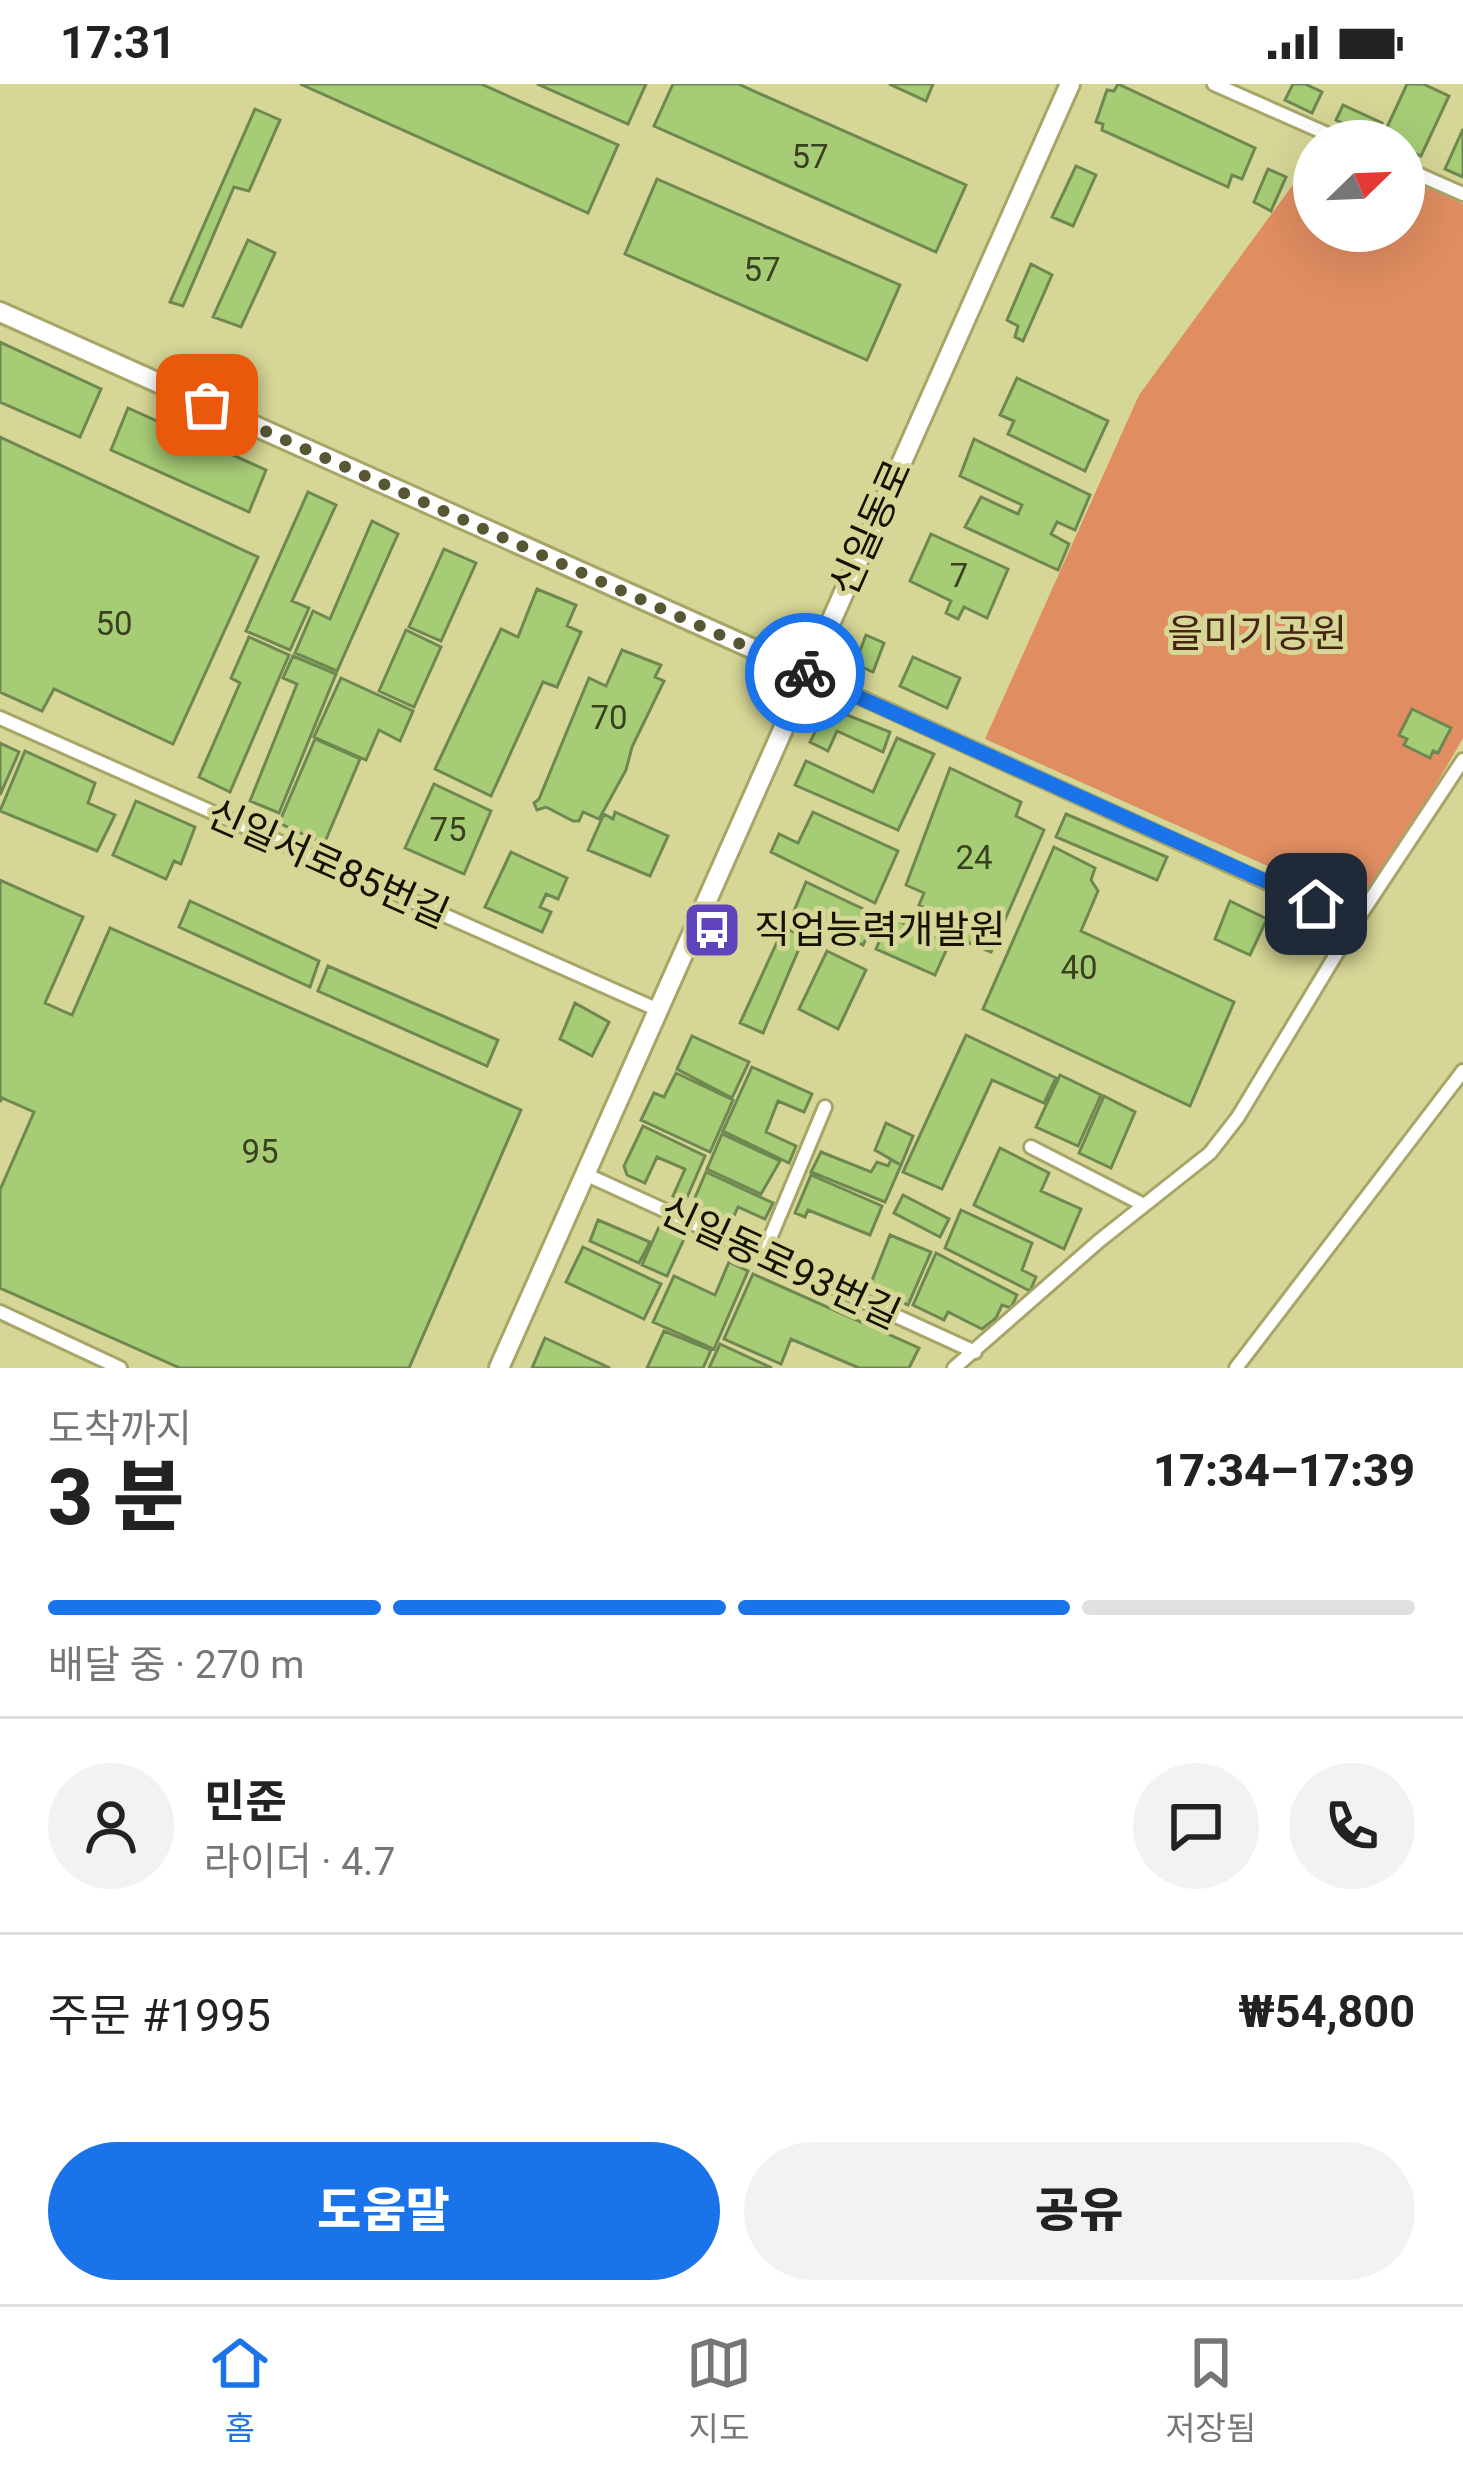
<!DOCTYPE html>
<html lang="ko">
<head>
<meta charset="utf-8">
<style>
  :root { --surface:#fff; --page:#f2f2f2; --text:#222; --muted:#767676; --line:#e0e0e0; --accent:#1a73e8 }
  body { margin:0; font-family:Roboto,"Noto Sans KR",sans-serif; background:var(--page); color:var(--text); height:100vh; display:flex; flex-direction:column; font-size:45px; white-space:nowrap }
  * { box-sizing:border-box; margin:0 }
  p { font-size:39px; color:var(--muted) }
  .icon { flex:none; width:66px; height:66px; fill:none; stroke:currentColor; stroke-width:2; stroke-linecap:round; stroke-linejoin:round }
  .map { position:relative; height:1284px; overflow:hidden }
  .drawer { display:flex; flex-direction:column; background:var(--surface); flex:1 }
  .drawer>* { flex:none }
  .needle { width:78px; rotate:67deg }
  .controls { position:absolute; left:1293px; top:36px; display:grid; gap:24px }
  .controls a { display:grid; place-items:center; width:132px; height:132px; border-radius:50%; background:var(--surface); box-shadow:0 12px 48px #0002; font-size:60px }
  .pin { position:absolute; display:grid; place-items:center; width:102px; height:102px; color:#fff; margin:-51px; border-radius:24px; box-shadow:0 6px 18px #0006 }
  .courier { position:absolute; display:grid; place-items:center; width:120px; height:120px; margin:-60px; border:9px solid #1a73e8; border-radius:50%; background:#fff; color:#222; box-shadow:0 3px 15px #0007 }
  .head em { font-style:normal; font-weight:800 }
  .head div { display:flex; flex-direction:column-reverse }
  .head { display:flex; align-items:center; justify-content:space-between; height:204px; padding:0 48px }
  h1 { font-size:78px; font-weight:800; line-height:90px }
  .bar { display:grid; grid-template-columns:repeat(4,1fr); gap:18px 12px; align-content:center; height:144px; padding:0 48px }
  .bar i { height:15px; border-radius:9px; background:var(--line) }
  .bar .active { background:var(--accent) }
  .bar p { grid-column:span 4 }
  .line { display:flex; align-items:center; gap:30px; padding:0 48px; border-top:3px solid var(--line) }
  .line div { flex:1 }
  .round { display:grid; place-items:center; flex:none; width:126px; height:126px; border-radius:63px; background:var(--page) }
  .cta { display:flex; gap:24px; margin-top:auto; padding:24px 48px }
  .cta a { flex:1; height:138px; border-radius:72px; background:var(--accent); color:#fff; font-size:48px; font-weight:800; line-height:138px; text-align:center }
  .cta a+a { background:var(--page); color:var(--text) }
  .status { display:flex; justify-content:space-between; align-items:center; height:84px; padding:0 60px; background:var(--surface); direction:ltr }
  .status svg { height:33px; fill:currentColor }
  .tabs { display:flex; justify-content:space-around; align-items:center; height:168px; border-top:3px solid var(--line); background:var(--surface); font-size:33px; color:var(--muted) }
  .tabs a { display:grid; justify-items:center; gap:6px }
  .tabs .active { color:var(--accent) }
  .map>svg:first-child { display:block }
  .green { fill:#e08d61 }
  .building { fill:#a7cc76; stroke:#6f8750; stroke-width:3 }
  .lines { fill:none; stroke-linecap:round; stroke-linejoin:round }
  .minor-casing { stroke:#a7a668; stroke-width:18 }
  .secondary-casing { stroke:#a7a668; stroke-width:24 }
  .minor { stroke:#fff; stroke-width:12 }
  .secondary { stroke:#fff; stroke-width:18 }
  .done { stroke:#585734; stroke-width:12; stroke-dasharray:0 21.6 }
  .route { stroke:#1a73e8; stroke-width:15 }
  .labels { text-anchor:middle; dominant-baseline:central; stroke-width:10; stroke-linejoin:round; paint-order:stroke }
  .number-label { font-size:33px; fill:#39411e }
  .street-label { font-size:39px; fill:#141300; stroke:#d6d696 }
  .park-label { font-size:39px; fill:#462411; stroke:#d6d696 }
  .poi-label { font-size:39px; fill:#141300; stroke:#d6d696; text-anchor:start }
</style>
</head>
<body>
<div class="status"><b>17:31</b><svg viewBox="0 0 49 12"><path d="M0 12V9h3v3zM5 12V6h3v6zM10 12V3h3v9zM15 12V0h3v12zM26 1h20v11H26zM47 4h2v5h-2z"/></svg></div>
<div class="map">
<svg width="1463" height="1284" viewBox="0 0 1463 1284">
  <rect width="100%" height="100%" fill="#d6d696"/>
  <path class="green" d="M1314,72V147H1404V93L1463,120V654L1377,802L1343,816L985,655L1139,311Z"/>
  <path class="building" d="M300,0H481L618,61L588,129Z
    M537,0H646L628,40Z
    M673,0H738L966,101L936,168L654,42Z
    M889,0H933L926,17Z
    M1118,0L1255,64L1242,95L1232,91L1228,103L1102,46L1103,40L1096,38L1107,6L1114,7Z
    M1293,0H1305L1322,8L1312,29L1285,16Z
    M1407,0H1423L1449,12L1421,72L1404,64V57L1382,54Z
    M1343,21L1382,39L1374,54L1336,36Z
    M255,25L280,36L249,107L234,103L183,222L170,218Z
    M1463,45V93L1445,85Z
    M1076,82L1096,91L1073,142L1052,133Z
    M1268,85L1286,93L1271,127L1254,118Z
    M657,95L900,201L867,276L625,170Z
    M248,156L275,169L241,243L213,233Z
    M1031,180L1052,191L1023,257L1015,253L1018,242L1007,236Z
    M0,258L101,305L80,353L0,318Z
    M1017,294L1108,337L1085,387L1008,350L1014,337L1000,331Z
    M128,324L266,386L249,428L111,366Z
    M0,353L258,473L173,660L54,605L42,627L0,608Z
    M974,355L1090,411L1075,446L1057,438L1051,450L1069,460L1058,486L965,443L981,413L1018,430L1022,421L960,392Z
    M308,408L336,421L292,517L309,524L290,566L246,547Z
    M372,437L398,450L337,587L295,569L313,527L330,535Z
    M931,450L1008,485L987,534L964,523L958,535L946,529L951,517L910,497Z
    M444,465L476,479L441,557L409,543Z
    M537,505L576,521L567,542L581,548L557,603L543,598L491,712L435,685L501,545L518,553Z
    M406,546L441,563L414,623L379,607Z
    M866,551L884,559L873,588L855,580Z
    M249,553L289,571L230,708L199,693L240,599L231,594Z
    M622,566L661,581L655,593L664,597L632,663L626,686L599,735L583,728L579,737H573L546,723L537,726L534,719L539,715L589,594L606,602Z
    M293,572L336,590L279,729L250,717L297,600L283,594Z
    M913,573L960,594L947,624L900,602Z
    M341,594L413,627L400,657L379,646L366,676L314,653Z
    M832,625L890,648L883,668L837,647L828,667L810,658L825,628Z
    M1412,625L1451,644L1438,669L1433,667L1430,674L1404,661L1407,655L1399,651Z
    M897,654L934,670L898,746L795,701L806,677L873,708Z
    M315,655L360,675L324,760L279,739Z
    M0,659L19,668L0,711Z
    M25,667L95,699L88,719L115,731L97,767L0,727Z
    M950,684L1021,718L1016,732L1044,746L991,868L943,848L948,835L919,821L924,809L906,801Z
    M434,700L491,727L464,790L405,764Z
    M136,717L195,743L181,780L174,777L166,795L113,771Z
    M615,728L668,752L650,792L588,766L604,730L613,735Z
    M813,728L898,767L875,819L771,768L779,750L798,759Z
    M1066,730L1167,773L1157,796L1056,753Z
    M1054,763L1095,784L1091,796L1098,807L1081,847L1234,918L1190,1022L983,925Z
    M511,768L567,794L558,815L546,810L540,823L551,828L542,848L485,823Z
    M0,796L83,833L45,919L72,931L110,844L521,1026L409,1284H180L0,1204V1106L34,1028L2,1014L0,1018Z
    M806,798L878,832L863,861L794,827Z
    M190,817L319,877L310,903L179,843Z
    M1230,817L1267,835L1250,871L1215,855Z
    M890,833L949,860L935,891L876,865Z
    M779,841L804,853L763,949L740,939L778,856L773,849Z
    M827,867L866,886L838,945L799,925Z
    M328,882L498,956L487,982L318,907Z
    M575,919L609,938L592,972L560,955Z
    M966,951L1056,994L1044,1019L992,996L942,1105L903,1088Z
    M692,952L749,978L732,1014L677,985Z
    M752,983L812,1010L804,1028L778,1017L766,1048L796,1062L789,1079L723,1047Z
    M676,989L733,1016L710,1068L641,1036L654,1009L664,1013Z
    M1060,991L1101,1011L1078,1062L1036,1043Z
    M1104,1012L1135,1028L1111,1084L1079,1069Z
    M886,1039L913,1052L901,1081L875,1066Z
    M643,1042L705,1072L685,1118L673,1112L685,1085L657,1073L645,1099L627,1091L624,1082Z
    M722,1050L780,1077L761,1110L707,1085Z
    M1000,1064L1049,1089L1041,1107L1081,1125L1064,1165L974,1121Z
    M821,1068L871,1088L877,1078L888,1082L891,1076L901,1081L885,1118L811,1088Z
    M706,1088L773,1119L765,1135L738,1123L730,1141L691,1123Z
    M811,1091L882,1122L870,1151L808,1126L805,1133L795,1129Z
    M903,1111L949,1135L940,1153L894,1129Z
    M961,1126L1032,1159L1022,1186L1036,1193L1030,1207L945,1164Z
    M598,1136L650,1158L639,1179L590,1157Z
    M659,1143L684,1155L667,1192L642,1181Z
    M890,1151L931,1168L908,1221L869,1204Z
    M583,1163L661,1200L644,1235L566,1198Z
    M936,1169L1017,1211L1011,1224L1002,1221L996,1234L982,1245L948,1228L944,1236L913,1221Z
    M729,1178L748,1187L714,1265L653,1238L674,1192L715,1211Z
    M753,1190L919,1264L909,1284H859L791,1255L781,1280L724,1255Z
    M664,1247L711,1266L703,1284H647Z
    M545,1254L610,1284H532Z
    M720,1260L772,1284H709Z"/>
  <g class="lines">
    <g class="minor-casing">
      <path id="minor" d="M1214,0L1343,57
        M1404,84L1463,110
        M807,589L1355,839
        M0,634L656,925
        M1031,1063L1144,1121
        M585,1090L975,1268
        M763,1171L825,1023
        M0,1228L120,1284
        M954,1284L1099,1157L1210,1069L1238,1033L1355,839L1463,676
        M1236,1284L1463,987"/>
    </g>
    <g class="secondary-casing">
      <path id="secondary" d="M0,228L807,589
        M499,1284L1070,0"/>
    </g>
    <use href="#minor" class="minor"/>
    <use href="#secondary" class="secondary"/>
  </g>
  <g class="lines">
    <path class="done" d="M207,321L805,589"/>
    <path class="route" d="M805,589L1316,820"/>
  </g>
  <defs>
    <g id="bus-square" transform="scale(3)"><rect x="-9" y="-9" width="18" height="18" rx="4" fill="#5f44bc" stroke="#d6d696"/><path d="M-5-6H5V4H4V6H2V4H-2V6H-4V4H-5ZM-3.5-4V0h7V-4ZM-3.5 1.2v1.5H-2V1.2ZM2 1.2v1.5H3.5V1.2Z" fill="#fff"/></g>
  </defs>
  <g fill-rule="evenodd">
    <use href="#bus-square" x="712" y="846"/>
  </g>
  <g class="labels">
    <g class="number-label">
      <text x="810" y="72">57</text>
      <text x="762" y="185">57</text>
      <text x="959" y="491">7</text>
      <text x="114" y="539">50</text>
      <text x="609" y="633">70</text>
      <text x="448" y="745">75</text>
      <text x="974" y="773">24</text>
      <text x="1079" y="883">40</text>
      <text x="260" y="1067">95</text>
    </g>
    <g class="street-label">
      <text transform="translate(871 444) rotate(-66)">신일동로</text>
      <text transform="translate(328 780) rotate(24)">신일서로85번길</text>
      <text transform="translate(780 1179) rotate(25)">신일동로93번길</text>
    </g>
    <g class="park-label">
      <text x="1257" y="550">을미기공원</text>
    </g>
    <g class="poi-label">
      <text x="754" y="846">직업능력개발원</text>
    </g>
  </g>
</svg>
<div class="controls">
<a><svg class="needle" viewBox="-14 -14 28 28"><path d="M0-13l5 13h-10z" fill="#e53935"/><path d="M0 13l5-13h-10z" fill="#767676"/></svg></a>
</div>
<div class="pin" style="left:207px;top:321px;background:#ea580c"><svg class="icon" aria-label="bag" viewBox="0 0 24 24"><path d="M5 8h14l-1 12H6zM9 8a3 3 0 0 1 6 0"/></svg></div>
<div class="pin" style="left:1316px;top:820px;background:#1f2937"><svg class="icon" aria-label="home" viewBox="0 0 24 24"><path d="M3 11l9-7 9 7M6 9v11h12V9"/></svg></div>
<div class="courier" style="left:805px;top:589px"><svg class="icon" aria-label="bike" viewBox="0 0 24 24"><circle cx="6" cy="16" r="4"/><circle cx="18" cy="16" r="4"/><path d="M6 16l4-8h5l3 8M10 8l3 8H6M13 5h3"/></svg></div>
</div>
<section class="drawer">
<div class="head"><div><h1>3 분</h1><p>도착까지</p></div><em>17:34–17:39</em></div>
<div class="bar"><i class="active"></i><i class="active"></i><i class="active"></i><i></i><p>배달 중 · 270 m</p></div>
<div class="line" style="height:216px"><a class="round"><svg class="icon" aria-label="person" viewBox="0 0 24 24"><circle cx="12" cy="8" r="4"/><path d="M4 21q1-7 8-7t8 7"/></svg></a><div><b>민준</b><p>라이더 · 4.7</p></div><a class="round"><svg class="icon" aria-label="chat" viewBox="0 0 24 24"><path d="M4 5h16v11H9l-5 4z"/></svg></a><a class="round"><svg class="icon" aria-label="phone" viewBox="0 0 24 24"><path d="M5 4h4l2 5-3 2q2 4 5 5l2-3 5 2v4C11 20 4 13 5 4z"/></svg></a></div>
<div class="line" style="height:156px"><div>주문 #1995</div><b>₩54,800</b></div>
<div class="cta"><a>도움말</a><a>공유</a></div>
</section>
<nav class="tabs">
<a class="active"><svg class="icon" aria-label="home" viewBox="0 0 24 24"><path d="M3 11l9-7 9 7M6 9v11h12V9"/></svg>홈</a>
<a><svg class="icon" aria-label="map" viewBox="0 0 24 24"><path d="M3 6l6-2 6 2 6-2v14l-6 2-6-2-6 2zM9 4v14M15 6v14"/></svg>지도</a>
<a><svg class="icon" aria-label="saved" viewBox="0 0 24 24"><path d="M7 4h10v16l-5-4-5 4z"/></svg>저장됨</a>
</nav>
</body>
</html>
